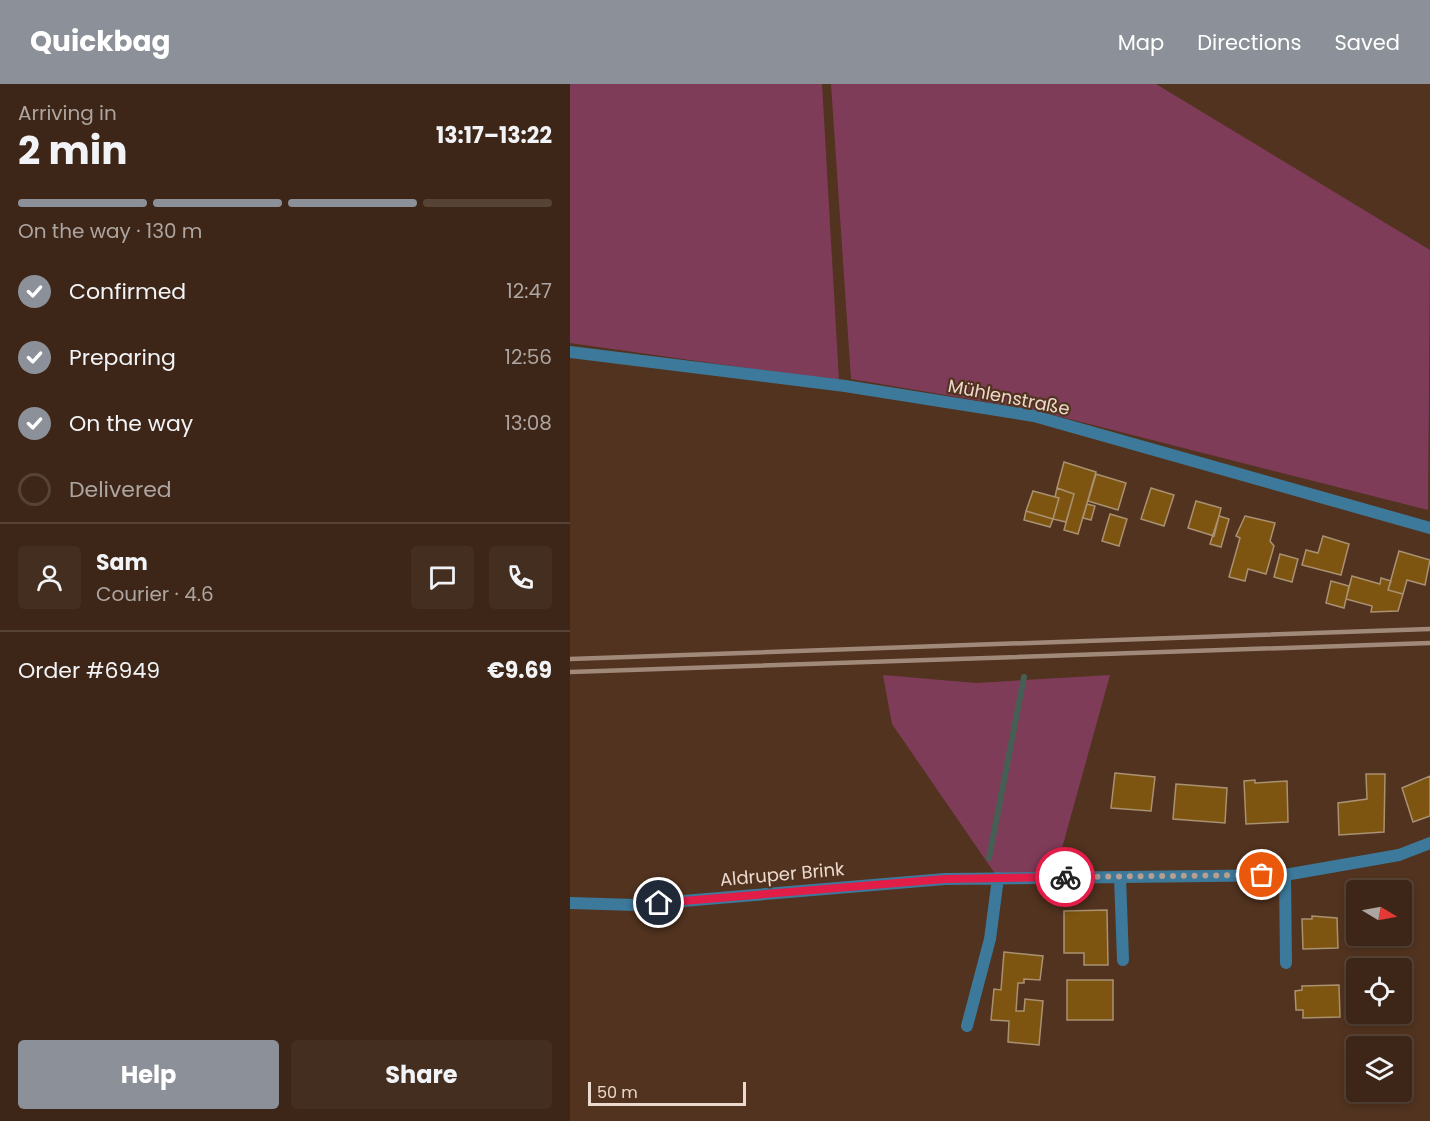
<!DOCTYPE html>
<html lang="en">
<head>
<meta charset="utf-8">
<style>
  :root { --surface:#3d2617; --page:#442e20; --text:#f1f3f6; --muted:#ada5a1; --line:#564336; --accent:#8c9099 }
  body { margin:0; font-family:Poppins,sans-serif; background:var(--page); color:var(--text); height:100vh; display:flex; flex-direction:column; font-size:22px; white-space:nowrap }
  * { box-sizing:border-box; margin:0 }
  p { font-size:20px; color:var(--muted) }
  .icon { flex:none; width:33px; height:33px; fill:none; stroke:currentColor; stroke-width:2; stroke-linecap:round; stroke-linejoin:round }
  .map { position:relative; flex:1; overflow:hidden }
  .drawer { display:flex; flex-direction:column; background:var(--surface); width:570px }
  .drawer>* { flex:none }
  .needle { width:39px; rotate:100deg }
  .fabs { position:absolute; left:776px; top:796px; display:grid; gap:12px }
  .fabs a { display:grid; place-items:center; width:66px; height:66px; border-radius:6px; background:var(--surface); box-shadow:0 3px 9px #0003,0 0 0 2px var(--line); font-size:30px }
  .scale { position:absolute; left:18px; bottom:15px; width:158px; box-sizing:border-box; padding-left:6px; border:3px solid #ecd9cd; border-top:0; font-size:16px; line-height:21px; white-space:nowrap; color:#ecd9cd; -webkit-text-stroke:4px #51331f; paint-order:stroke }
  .pin { position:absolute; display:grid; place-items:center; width:51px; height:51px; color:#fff; margin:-26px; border:3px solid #fff; border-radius:50%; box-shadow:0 2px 6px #0007 }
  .courier { position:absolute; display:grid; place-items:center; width:60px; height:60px; margin:-30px; border:4px solid #e11d48; border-radius:50%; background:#fff; color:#222; box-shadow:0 2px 8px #0007 }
  .head em { font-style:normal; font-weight:700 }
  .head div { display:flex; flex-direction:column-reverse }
  .head { display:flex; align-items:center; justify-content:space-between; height:102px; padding:0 18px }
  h1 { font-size:39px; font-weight:700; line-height:45px }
  .bar { display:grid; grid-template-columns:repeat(4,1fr); gap:9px 6px; align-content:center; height:72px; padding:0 18px }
  .bar i { height:8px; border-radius:4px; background:var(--line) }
  .bar .on { background:var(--accent) }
  .bar p { grid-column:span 4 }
  .line { display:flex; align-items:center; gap:15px; padding:0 18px; border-top:2px solid var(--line) }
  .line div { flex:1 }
  .round { display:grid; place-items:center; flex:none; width:63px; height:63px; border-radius:6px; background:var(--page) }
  ol { padding:0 18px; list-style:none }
  li { display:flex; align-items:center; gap:18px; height:66px }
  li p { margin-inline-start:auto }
  li .icon { padding:6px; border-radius:50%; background:var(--accent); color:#fff; stroke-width:4 }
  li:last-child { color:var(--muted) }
  li i { width:33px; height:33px; border:3px solid var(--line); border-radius:50% }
  .cta { display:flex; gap:12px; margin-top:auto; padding:12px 18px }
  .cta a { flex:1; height:69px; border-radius:6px; background:var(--accent); color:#fff; font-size:24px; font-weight:700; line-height:69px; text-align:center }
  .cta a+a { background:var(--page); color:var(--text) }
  header { display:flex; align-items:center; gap:36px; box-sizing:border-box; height:84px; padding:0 30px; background:var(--accent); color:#fff }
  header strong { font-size:28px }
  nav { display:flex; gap:33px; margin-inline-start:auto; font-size:21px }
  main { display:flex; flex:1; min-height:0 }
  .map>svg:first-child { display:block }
  .green { fill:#7f3c59 }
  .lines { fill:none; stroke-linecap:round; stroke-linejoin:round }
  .stream { stroke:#475e54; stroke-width:6 }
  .building { fill:#7d5511; stroke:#a99171; stroke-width:1.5 }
  .street { stroke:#3d799a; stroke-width:12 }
  .rail { stroke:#a18979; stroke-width:4.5 }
  .done { stroke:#b69f90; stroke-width:6; stroke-dasharray:0 10.8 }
  .route { stroke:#e11d48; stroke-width:8 }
  .labels { text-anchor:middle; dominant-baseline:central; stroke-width:4.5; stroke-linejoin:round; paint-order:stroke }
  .street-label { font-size:18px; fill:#ecd9cd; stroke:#51331f }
</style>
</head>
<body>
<header>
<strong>Quickbag</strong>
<nav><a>Map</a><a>Directions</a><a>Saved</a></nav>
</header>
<main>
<section class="drawer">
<div class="head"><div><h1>2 min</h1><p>Arriving in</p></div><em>13:17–13:22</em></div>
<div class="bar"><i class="on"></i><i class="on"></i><i class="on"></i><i></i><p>On the way · 130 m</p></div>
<ol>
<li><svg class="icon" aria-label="check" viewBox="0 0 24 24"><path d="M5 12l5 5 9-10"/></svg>Confirmed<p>12:47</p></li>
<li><svg class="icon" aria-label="check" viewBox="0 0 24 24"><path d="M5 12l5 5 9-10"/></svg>Preparing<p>12:56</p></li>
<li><svg class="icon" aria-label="check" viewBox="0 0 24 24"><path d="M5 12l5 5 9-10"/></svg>On the way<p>13:08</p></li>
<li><i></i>Delivered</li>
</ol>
<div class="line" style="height:108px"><a class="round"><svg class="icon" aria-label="person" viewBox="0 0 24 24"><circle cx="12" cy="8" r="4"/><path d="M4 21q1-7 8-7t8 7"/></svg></a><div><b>Sam</b><p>Courier · 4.6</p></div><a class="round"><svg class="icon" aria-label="chat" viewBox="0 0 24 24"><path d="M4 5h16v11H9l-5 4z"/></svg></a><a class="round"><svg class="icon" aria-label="phone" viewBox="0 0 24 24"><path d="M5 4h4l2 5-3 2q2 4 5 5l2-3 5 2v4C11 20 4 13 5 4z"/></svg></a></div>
<div class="line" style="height:78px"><div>Order #6949</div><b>€9.69</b></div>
<div class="cta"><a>Help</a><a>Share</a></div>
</section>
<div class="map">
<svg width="860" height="1037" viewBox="0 0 860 1037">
  <rect width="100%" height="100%" fill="#51331f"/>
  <path class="green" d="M0,0H252L269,297L0,259Z
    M261,0H586L860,166L858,426L464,326L281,295Z
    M313,591L406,599L540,591L484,793L428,794L322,640Z"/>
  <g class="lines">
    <path class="stream" d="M419,774L454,593"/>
  </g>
  <path class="building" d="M494,378L526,388L508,450L494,446L504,410L487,404Z
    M526,390L556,399L548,426L518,417Z
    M487,404L504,410L496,438L483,435L489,414L485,413Z
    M581,404L604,411L594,442L571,435Z
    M463,407L489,414L483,435L456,427Z
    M626,417L651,424L644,452L618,444Z
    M517,420L525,422L521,436L513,434Z
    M456,427L483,435L480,443L454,436Z
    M540,430L557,435L549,462L532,457Z
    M649,432L659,435L651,463L640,460Z
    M675,432L705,439L700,457L704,462L696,490L678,485L675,497L659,493L670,454L666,452Z
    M753,452L779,460L771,491L732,481L736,466L748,469Z
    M829,467L860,476L855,501L837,496L833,510L818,506Z
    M710,470L728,475L722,498L704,493Z
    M782,492L810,500L811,494L821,497L818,506L833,510L828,527L801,528L802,522L776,515Z
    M761,497L779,502L774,524L756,519Z
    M545,689L585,693L581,727L541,724Z
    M796,690H815L814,748L769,751L768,719L797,715Z
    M860,692V732L843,738L832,704Z
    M685,696V699L717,697L718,738L676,740L674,697Z
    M606,700L657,704L655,739L603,735Z
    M537,826L538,881H514V869H494V827Z
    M742,832L767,834L768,864L733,865L732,835H742Z
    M434,868L473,872L470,896L454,895V899H448L446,927H454L455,915L473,917L469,961L438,958L439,937L421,936L424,905L431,906Z
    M837,892L841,920L831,921V893Z
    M497,896H543V936H497Z
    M769,901L770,933L733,934V926H726L725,907L732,906V902Z"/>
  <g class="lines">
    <path class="street" d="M0,268L275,302L464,332L860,444
      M715,791L716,879
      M550,793L553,876
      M0,819L65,821L375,795L715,791L829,771L860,759
      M397,942L420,855L428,794"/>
    <path class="rail" d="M0,575L860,545
      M0,588L860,559"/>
  </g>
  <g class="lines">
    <path class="done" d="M495,793L692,791"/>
    <path class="route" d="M89,819L375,795L495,793"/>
  </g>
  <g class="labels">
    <g class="street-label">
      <text transform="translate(439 313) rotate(11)">Mühlenstraße</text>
      <text transform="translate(212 790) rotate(-5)">Aldruper Brink</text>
    </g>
  </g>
</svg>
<div class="fabs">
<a><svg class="needle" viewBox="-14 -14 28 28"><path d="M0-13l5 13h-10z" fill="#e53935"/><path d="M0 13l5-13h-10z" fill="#ada5a1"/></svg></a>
<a><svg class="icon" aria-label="locate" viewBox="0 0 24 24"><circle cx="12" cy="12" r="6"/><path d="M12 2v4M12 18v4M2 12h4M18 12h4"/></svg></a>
<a><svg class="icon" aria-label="layers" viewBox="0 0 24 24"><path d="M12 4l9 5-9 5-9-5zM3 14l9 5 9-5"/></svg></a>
</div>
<div class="scale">50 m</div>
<div class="pin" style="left:692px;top:791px;background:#ea580c"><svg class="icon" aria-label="bag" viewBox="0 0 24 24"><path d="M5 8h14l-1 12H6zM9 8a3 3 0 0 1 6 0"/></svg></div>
<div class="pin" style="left:89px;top:819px;background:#1f2937"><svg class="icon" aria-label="home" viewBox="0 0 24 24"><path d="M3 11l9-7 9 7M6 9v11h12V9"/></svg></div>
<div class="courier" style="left:495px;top:793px"><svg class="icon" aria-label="bike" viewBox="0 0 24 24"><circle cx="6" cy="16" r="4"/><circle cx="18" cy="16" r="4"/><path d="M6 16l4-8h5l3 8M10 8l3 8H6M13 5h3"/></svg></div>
</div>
</main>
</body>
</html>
